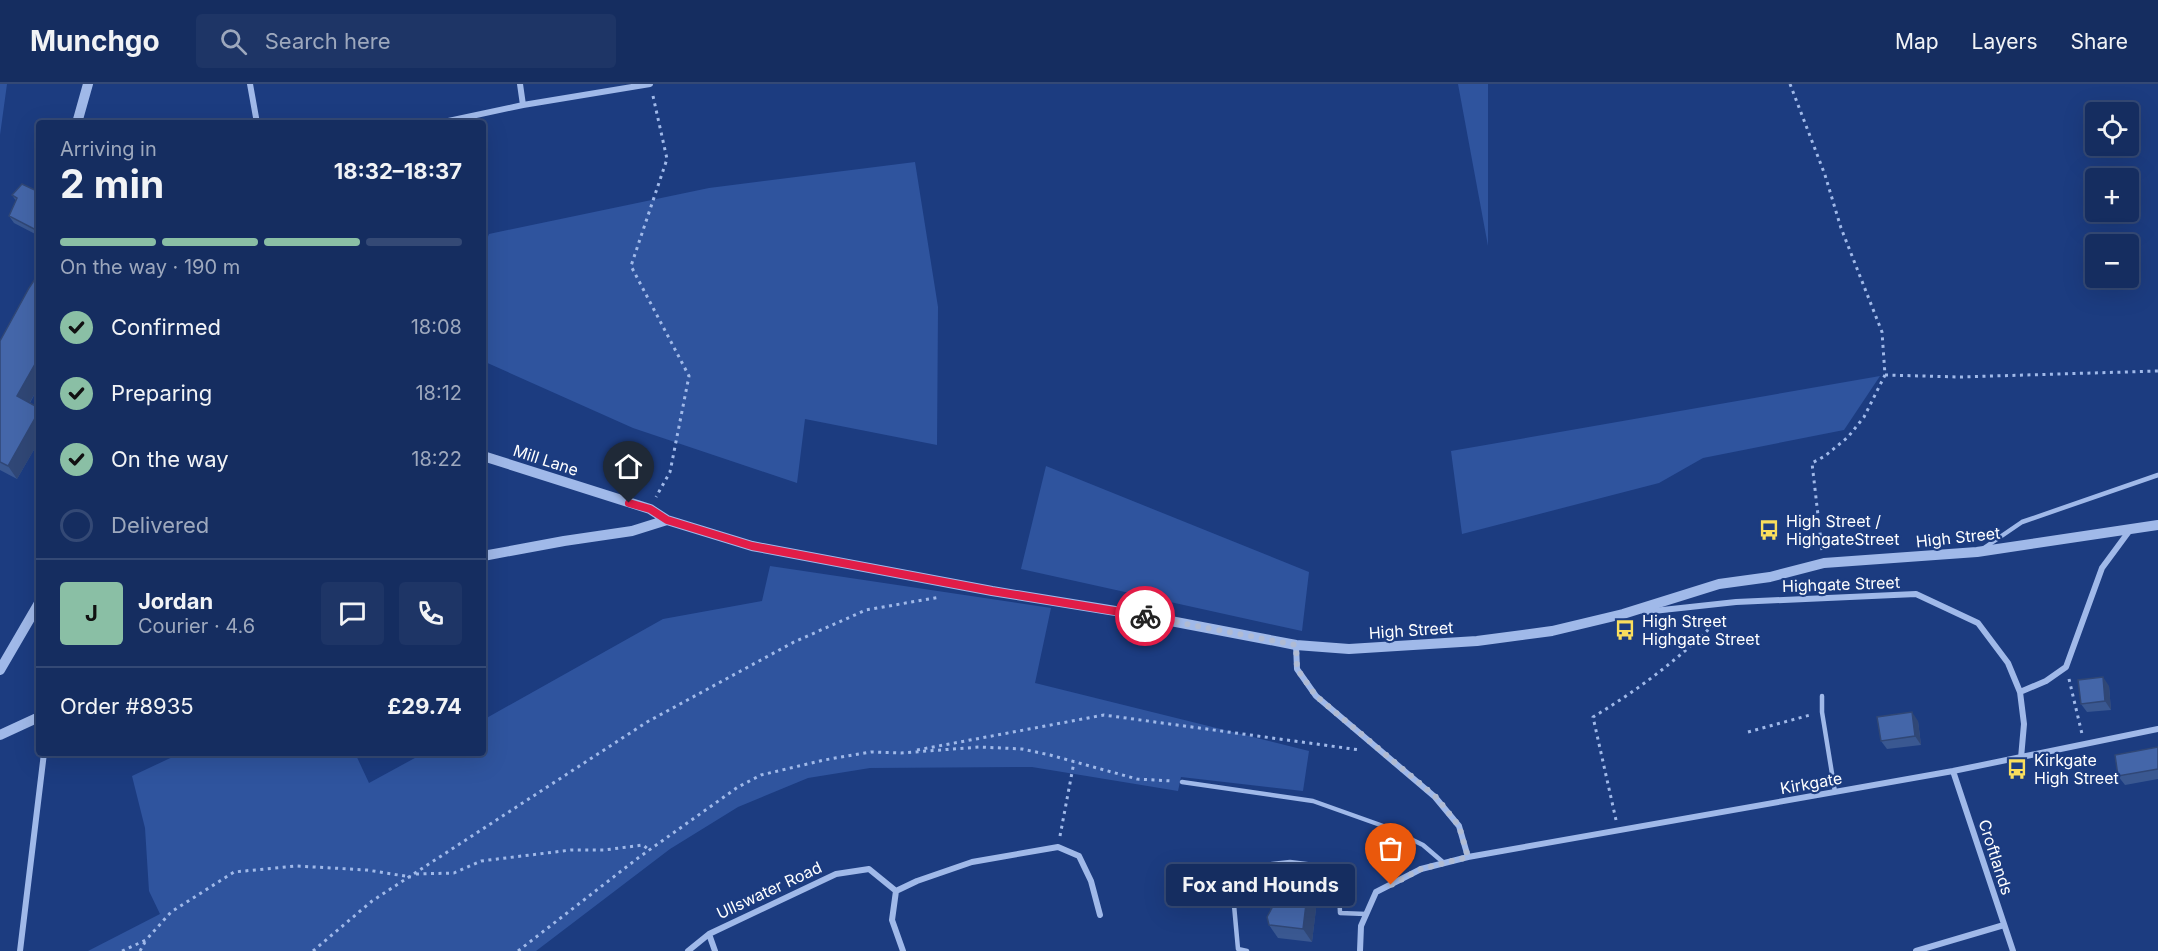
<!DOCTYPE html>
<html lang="en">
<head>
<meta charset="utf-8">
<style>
  :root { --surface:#152d60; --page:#1e3566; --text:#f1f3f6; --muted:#9da8bd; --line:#344975; --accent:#8abfa5 }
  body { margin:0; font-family:Inter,sans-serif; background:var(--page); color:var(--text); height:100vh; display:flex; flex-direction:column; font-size:22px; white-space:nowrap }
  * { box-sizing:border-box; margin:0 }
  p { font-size:20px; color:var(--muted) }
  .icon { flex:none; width:33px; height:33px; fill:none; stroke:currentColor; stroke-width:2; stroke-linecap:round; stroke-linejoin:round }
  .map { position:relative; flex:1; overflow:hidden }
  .drawer { position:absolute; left:36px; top:36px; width:450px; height:636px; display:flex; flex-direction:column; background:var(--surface); border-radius:6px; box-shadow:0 6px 24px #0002,0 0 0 2px var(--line) }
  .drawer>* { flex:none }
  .tools { position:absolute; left:2085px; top:18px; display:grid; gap:12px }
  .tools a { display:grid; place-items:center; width:54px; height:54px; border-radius:6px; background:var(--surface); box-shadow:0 6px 24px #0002,0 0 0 2px var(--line); font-size:30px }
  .pin { position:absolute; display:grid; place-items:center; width:51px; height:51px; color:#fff; margin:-62px -26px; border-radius:50% 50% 50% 0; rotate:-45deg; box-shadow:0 0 6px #0007 }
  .pin .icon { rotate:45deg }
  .courier { position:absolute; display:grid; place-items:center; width:60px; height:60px; margin:-30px; border:4px solid #e11d48; border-radius:50%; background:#fff; color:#222; box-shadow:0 2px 8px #0007 }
  .bubble { position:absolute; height:42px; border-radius:6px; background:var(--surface); box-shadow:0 6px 24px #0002,0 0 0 2px var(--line); font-size:20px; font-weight:700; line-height:42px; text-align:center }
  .overview em { font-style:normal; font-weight:700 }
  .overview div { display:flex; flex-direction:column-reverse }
  .overview { display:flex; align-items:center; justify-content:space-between; height:102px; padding:0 24px }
  h1 { font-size:39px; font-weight:700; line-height:45px }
  .bar { display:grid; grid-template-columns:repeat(4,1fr); gap:9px 6px; align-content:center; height:72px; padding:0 24px }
  .bar i { height:8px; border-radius:4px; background:var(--line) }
  .bar .on { background:var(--accent) }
  .bar p { grid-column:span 4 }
  .line { display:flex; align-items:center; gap:15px; padding:0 24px; border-top:2px solid var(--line) }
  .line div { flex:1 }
  .round { display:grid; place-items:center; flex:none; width:63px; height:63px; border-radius:6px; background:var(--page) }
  ol { padding:0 24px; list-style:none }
  li { display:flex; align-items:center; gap:18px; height:66px }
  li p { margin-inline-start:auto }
  li .icon { padding:6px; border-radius:50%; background:var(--accent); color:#111; stroke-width:4 }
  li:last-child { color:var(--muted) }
  li i { width:33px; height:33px; border:3px solid var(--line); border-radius:50% }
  header { display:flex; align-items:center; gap:36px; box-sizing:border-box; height:84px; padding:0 30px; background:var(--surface); border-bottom:2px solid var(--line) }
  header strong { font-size:28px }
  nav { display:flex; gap:33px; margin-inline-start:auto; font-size:21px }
  .search { width:420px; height:54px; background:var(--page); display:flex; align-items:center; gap:15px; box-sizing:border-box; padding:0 21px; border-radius:6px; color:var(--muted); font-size:22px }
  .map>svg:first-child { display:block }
  .green { fill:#2f549e }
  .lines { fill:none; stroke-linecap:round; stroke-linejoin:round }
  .path { stroke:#a0b9e9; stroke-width:3; stroke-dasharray:3 4.5; stroke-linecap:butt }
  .service { stroke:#a0b9e9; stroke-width:4.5 }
  .minor { stroke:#a0b9e9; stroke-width:6 }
  .tertiary { stroke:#a0b9e9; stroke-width:10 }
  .wall { fill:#3a5891 }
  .shaded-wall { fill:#304776 }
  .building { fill:#4466a9; stroke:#304776; stroke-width:1.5 }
  .done { stroke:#b0bbd3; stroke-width:6; stroke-dasharray:0 10.8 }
  .route { stroke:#e11d48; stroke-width:8 }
  .labels { text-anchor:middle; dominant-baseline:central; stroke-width:4.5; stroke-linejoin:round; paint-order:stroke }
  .street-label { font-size:16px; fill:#fff; stroke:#1c3c80 }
  .poi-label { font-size:16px; fill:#fff; stroke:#1c3c80; text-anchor:start }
</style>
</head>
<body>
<header>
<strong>Munchgo</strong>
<div class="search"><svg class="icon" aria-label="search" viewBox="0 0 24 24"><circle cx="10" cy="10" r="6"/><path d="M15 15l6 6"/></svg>Search here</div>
<nav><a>Map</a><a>Layers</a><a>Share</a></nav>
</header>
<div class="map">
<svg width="2158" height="867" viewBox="0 0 2158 867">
  <rect width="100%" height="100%" fill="#1c3c80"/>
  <path class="green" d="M0,0H7L0,51Z
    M1458,0H1488V162Z
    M915,78L938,223L937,361L805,335L797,399L633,344L483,277V166L489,150L709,104Z
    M1880,292L1844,346L1703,374L1659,399L1462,450L1451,367Z
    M1046,382L1309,488L1302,547L1021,485Z
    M770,482L1051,524L1035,599L1309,667L1303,707L1181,693L1178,707L1032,683L870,684L808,694L738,723L670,765L536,867H88L160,830L149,807L145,744L132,692L181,669H355L369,699L424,669H483V636L663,535L762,517Z"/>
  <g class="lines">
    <path class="path" d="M1790,0L1825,91L1841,144L1882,248L1885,291L1864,333L1848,353L1825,372L1812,379L1822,466
      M653,12L667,75L631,182L689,292L670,388L656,413
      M1885,291L1960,293L2158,287
      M2069,595L2082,650
      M1748,648L1810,631
      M917,666L1104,631L1360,666
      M1616,736L1593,633C1640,605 1684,571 1722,532
      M1060,752L1074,678
      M416,790L454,789L481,777L571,766H604L643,761L649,766
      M122,867L146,856L171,828L234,788L296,782L367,786L411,793
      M140,867L145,858
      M313,867L372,817L647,638L794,558L866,526L940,513
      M518,867L638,774L738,703L761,691L824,676L871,668L901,669L980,663L1022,665L1050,671L1137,695L1172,697"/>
    <path class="service" d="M1984,464L2022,438L2158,391
      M1822,612V628L1835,708
      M1182,698L1313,717L1386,743L1423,761L1444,779
      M1247,867L1238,865L1233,810L1248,783L1290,778L1338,784L1340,829L1366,830"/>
    <path class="minor" d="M250,0L257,39
      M520,0L523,21
      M439,39L523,21L650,0
      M1644,528L1736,518L1916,510L1978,539L2008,579L2020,608L2024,640L2021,674
      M1296,561L1297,585L1316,612L1435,713L1459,742L1468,773
      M2020,608L2046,597L2066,583L2102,484L2130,446
      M1953,687L2013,867
      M896,807L917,797L972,778L1058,763L1079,772L1091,797L1100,831
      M896,807L892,836L903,867
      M709,850L715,867
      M20,867L44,669
      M688,867L709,850L836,790L869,785L896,807
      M1360,867L1361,842L1376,808L1421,785L1468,773L1953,687L2158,645
      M1916,867L2004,841"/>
    <path class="tertiary" d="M77,39L88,0
      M483,372L650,425L667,436L752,462L992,507L1134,530L1296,561L1349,565L1477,557L1552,547L1623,530L1719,500L1770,493L1824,479L1977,468L2158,441
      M483,472L564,457L632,447L667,436
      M0,586L39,519
      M0,651L39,633"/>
  </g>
  <path class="wall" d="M37,107L39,109V152L14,139L9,132L16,117L12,111Z
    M39,195V302L30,319L39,324V357L17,395L0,386V257Z
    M2109,602L2111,626L2087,628L2081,620Z
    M1918,637L1921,661L1887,665L1881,657Z
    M2158,663V695L2125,701L2118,692Z
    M1319,800L1312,858L1278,854L1269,841L1271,825L1266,818Z"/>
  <path class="shaded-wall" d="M37,107L39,109V149L38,147Z
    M39,273V302L26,325L17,312Z
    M39,327V357L17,395L8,382Z
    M2103,593L2109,602L2111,626L2105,617Z
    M1912,628L1918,637L1921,661L1915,652Z
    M1310,787L1319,800L1312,858L1303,845Z"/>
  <path class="building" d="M22,100L37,107L38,147L9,132L17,114L12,111Z
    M35,195H39V273L17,312L39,324V327L8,382L0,378V257L29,204Z
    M2103,593L2105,617L2081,620L2078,596Z
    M1912,628L1915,652L1881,657L1877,633Z
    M2158,663V685L2118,692L2115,671Z
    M1287,783L1310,787L1303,845L1269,841L1267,833L1273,822L1266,818L1263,810L1264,800L1271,792L1286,789Z"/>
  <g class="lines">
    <path class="done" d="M1145,532L1296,561L1297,585L1316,612L1436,713L1459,742L1468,773L1421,785L1391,801"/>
    <path class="route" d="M629,419L650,425L667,436L752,462L992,507L1145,532"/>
  </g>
  <defs>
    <g id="bus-bare" transform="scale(1.62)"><path d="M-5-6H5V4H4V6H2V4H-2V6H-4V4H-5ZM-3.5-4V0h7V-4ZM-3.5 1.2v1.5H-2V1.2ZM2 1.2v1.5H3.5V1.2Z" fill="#f9de5d" stroke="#1c3c80" stroke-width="2.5" paint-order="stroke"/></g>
  </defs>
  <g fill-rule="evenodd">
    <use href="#bus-bare" x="1769" y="446"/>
    <use href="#bus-bare" x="1625" y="546"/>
    <use href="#bus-bare" x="2017" y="685"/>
  </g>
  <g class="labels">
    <g class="street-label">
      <text transform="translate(546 376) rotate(18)">Mill Lane</text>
      <text transform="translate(1958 453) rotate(-6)">High Street</text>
      <text transform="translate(1841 500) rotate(-2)">Highgate Street</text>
      <text transform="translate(1411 546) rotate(-4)">High Street</text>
      <text transform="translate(1811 699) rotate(-10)">Kirkgate</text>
      <text transform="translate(1996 773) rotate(72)">Croftlands</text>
      <text transform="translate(769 806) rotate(-25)">Ullswater Road</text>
    </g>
    <g class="poi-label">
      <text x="1786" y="437">High Street /<tspan x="1786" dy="18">HighgateStreet</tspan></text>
      <text x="1642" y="537">High Street<tspan x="1642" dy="18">Highgate Street</tspan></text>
      <text x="2034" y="676">Kirkgate<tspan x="2034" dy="18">High Street</tspan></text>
    </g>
  </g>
</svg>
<div class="tools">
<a><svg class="icon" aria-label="locate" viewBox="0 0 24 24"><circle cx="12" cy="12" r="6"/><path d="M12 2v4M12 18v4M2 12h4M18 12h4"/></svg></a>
<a>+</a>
<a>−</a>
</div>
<div class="pin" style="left:1391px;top:801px;background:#ea580c"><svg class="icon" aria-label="bag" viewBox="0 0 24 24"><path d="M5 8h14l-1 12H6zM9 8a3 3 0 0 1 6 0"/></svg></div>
<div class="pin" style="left:629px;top:419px;background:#1f2937"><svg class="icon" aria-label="home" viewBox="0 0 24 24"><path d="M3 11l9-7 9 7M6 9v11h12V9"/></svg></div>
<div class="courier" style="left:1145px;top:532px"><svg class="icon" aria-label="bike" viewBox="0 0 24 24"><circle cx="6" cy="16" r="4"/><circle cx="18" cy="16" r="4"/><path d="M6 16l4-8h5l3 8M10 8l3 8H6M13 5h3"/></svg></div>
<div class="bubble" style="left:1166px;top:780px;width:189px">Fox and Hounds</div>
<section class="drawer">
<div class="overview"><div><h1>2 min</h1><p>Arriving in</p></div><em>18:32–18:37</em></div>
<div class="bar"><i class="on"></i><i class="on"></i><i class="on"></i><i></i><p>On the way · 190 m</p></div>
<ol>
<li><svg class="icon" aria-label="check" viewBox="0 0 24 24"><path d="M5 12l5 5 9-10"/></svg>Confirmed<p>18:08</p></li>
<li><svg class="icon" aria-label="check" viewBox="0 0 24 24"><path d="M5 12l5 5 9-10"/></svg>Preparing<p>18:12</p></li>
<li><svg class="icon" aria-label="check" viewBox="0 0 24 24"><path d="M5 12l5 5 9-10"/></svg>On the way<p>18:22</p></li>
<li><i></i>Delivered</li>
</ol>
<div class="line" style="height:108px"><b class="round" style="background:var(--accent);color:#111">J</b><div><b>Jordan</b><p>Courier · 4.6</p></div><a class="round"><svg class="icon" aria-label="chat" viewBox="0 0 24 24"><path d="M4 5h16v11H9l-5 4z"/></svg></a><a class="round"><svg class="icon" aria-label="phone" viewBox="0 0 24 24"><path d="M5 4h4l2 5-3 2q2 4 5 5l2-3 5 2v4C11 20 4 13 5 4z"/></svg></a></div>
<div class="line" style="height:78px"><div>Order #8935</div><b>£29.74</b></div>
</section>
</div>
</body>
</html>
